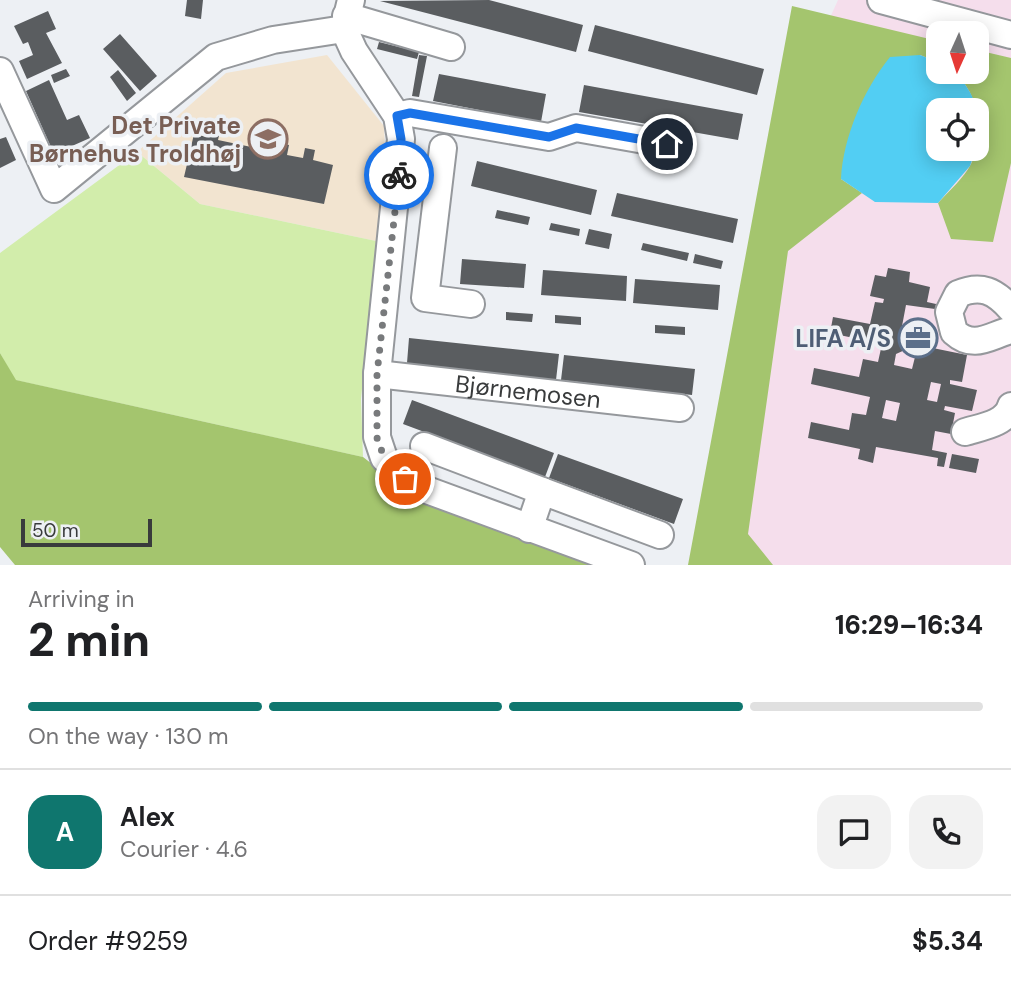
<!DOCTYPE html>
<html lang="en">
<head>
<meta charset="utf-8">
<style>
  :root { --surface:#fff; --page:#f2f2f2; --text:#202124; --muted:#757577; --line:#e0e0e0; --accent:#0f766e }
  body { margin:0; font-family:"DM Sans",sans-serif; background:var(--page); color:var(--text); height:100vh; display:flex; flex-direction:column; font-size:26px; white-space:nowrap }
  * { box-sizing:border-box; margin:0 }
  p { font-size:23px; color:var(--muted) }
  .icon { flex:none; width:38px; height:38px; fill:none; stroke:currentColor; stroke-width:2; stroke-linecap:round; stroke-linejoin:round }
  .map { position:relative; height:565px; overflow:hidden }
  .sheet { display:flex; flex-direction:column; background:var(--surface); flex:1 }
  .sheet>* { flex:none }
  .needle { width:46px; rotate:183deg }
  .tools { position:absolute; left:926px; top:21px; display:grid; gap:14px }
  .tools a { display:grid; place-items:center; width:63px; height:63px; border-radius:14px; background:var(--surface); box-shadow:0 4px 18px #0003; font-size:35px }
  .scale { position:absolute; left:21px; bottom:18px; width:131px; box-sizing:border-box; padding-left:7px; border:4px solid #393b3c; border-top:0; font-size:19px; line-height:24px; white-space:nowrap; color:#393b3c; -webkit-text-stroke:5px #edf0f4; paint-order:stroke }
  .pin { position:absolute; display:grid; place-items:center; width:60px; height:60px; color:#fff; margin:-30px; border:4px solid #fff; border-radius:50%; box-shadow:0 2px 7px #0007 }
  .courier { position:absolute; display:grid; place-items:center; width:70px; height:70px; margin:-35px; border:5px solid #1a73e8; border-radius:50%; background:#fff; color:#222; box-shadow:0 2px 9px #0007 }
  .summary em { font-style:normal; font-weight:800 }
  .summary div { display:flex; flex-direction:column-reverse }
  .summary { display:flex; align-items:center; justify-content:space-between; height:119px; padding:0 28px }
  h1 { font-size:46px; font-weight:800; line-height:52px }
  .bar { display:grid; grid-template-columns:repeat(4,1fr); gap:10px 7px; align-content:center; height:84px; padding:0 28px }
  .bar i { height:9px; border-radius:5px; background:var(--line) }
  .bar .current { background:var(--accent) }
  .bar p { grid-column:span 4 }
  .line { display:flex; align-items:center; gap:18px; padding:0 28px; border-top:2px solid var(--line) }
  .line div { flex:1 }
  .round { display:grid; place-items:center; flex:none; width:74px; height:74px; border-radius:21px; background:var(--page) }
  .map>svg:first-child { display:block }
  .industrial { fill:#f5deec; fill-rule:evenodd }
  .education { fill:#f2e4d0 }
  .green { fill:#d2edab }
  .forest { fill:#a4c56e }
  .water { fill:#52cef3 }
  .building { fill:#5a5d60; fill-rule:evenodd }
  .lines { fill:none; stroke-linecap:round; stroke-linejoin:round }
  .minor-casing { stroke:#95989c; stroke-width:30 }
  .minor { stroke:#fff; stroke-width:26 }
  .done { stroke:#787a7c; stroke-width:7; stroke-dasharray:0 12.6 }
  .route { stroke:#1a73e8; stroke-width:9 }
  .labels { text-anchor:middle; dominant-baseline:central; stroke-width:7; stroke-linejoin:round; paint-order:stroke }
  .education-label { font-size:24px; font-weight:bold; fill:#785e54; stroke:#edf0f4; text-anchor:end }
  .service-label { font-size:24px; font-weight:bold; fill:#4e5e75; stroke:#edf0f4; text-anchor:end }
  .street-label { font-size:24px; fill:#393b3c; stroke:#edf0f4 }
</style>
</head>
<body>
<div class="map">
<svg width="1011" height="565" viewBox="0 0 1011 565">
  <rect width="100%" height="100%" fill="#edf0f4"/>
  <path class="industrial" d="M838,0H1011V565H722L819,42ZM938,33H976V72H938ZM938,110H976V149H938Z"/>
  <path class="education" d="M327,55L384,126L386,172L376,241L200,204L137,152L226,73Z"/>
  <path class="green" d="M137,152L200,204L376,241L361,399L363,457L15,380L0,353V253Z"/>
  <path class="forest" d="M792,6L938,41V62L920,55L841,179L862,193L788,251L748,534L773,565H688Z
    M977,50L1011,58V163L993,242L951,239L938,203C949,191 964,178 971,164C987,132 979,97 955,72H976Z
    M0,353L16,380L363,457L408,492L594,565H15L0,547Z"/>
  <path class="water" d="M920,55L938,62V72H955C974,92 986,120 976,148V110H938V149H976L970,166L938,203L875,202L841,179C843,137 864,89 890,57Z"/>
  <path class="building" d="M187,0H203L201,19L185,16Z
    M489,0L583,25L576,52L380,1Z
    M48,11L56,29L46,33L62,63L27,79L19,61L33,55L28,42L23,44L14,26Z
    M595,25L764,69L757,95L588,51Z
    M120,34L157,76L140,91L103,49Z
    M379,42L419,52L417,59L377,49Z
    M419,55L427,56L419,97L412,96Z
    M66,69L70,76L54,83L51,75Z
    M118,70L136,93L127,101L110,77Z
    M439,74L546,94L541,122L433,101Z
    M49,80L67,120L79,115L90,138L54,154L26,91Z
    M584,85L743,114L738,140L579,112Z
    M209,128L220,131L218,140L271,151L273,141L289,145L287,155L303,158L305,148L315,150L313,160L333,165L324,204L184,177L194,134L207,137Z
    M6,137L16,160L0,168V139Z
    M477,161L597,190L591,215L471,186Z
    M617,193L738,219L733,243L611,216Z
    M497,210L530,217L528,225L495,218Z
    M551,223L580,229L579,236L549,230Z
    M589,229L612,234L609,249L585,244Z
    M643,243L689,253L687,261L641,250Z
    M695,254L723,261L721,269L693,263Z
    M462,259L526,264L524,288L460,284Z
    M888,268L910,272L909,282L930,287L927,302L936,304L935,309L906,305L899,342L934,327L938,335L896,354L894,365L912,369L918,345L967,355L962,382L950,380V384L977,390L972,411L945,406L944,410L955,413L951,434L935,431L932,450L947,453L944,467L937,466L938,458L876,447L873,463L858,459L860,449L808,438L811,422L849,430L852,413L866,415L870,397L811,384L814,368L859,377L863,359L878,362L882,344L830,333L833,317L870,324L875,302L883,303L884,299L870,296L875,275L886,277ZM931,382L941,384L937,402L927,400ZM886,400L900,403L896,421L882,418Z
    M543,270L627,276L626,301L541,295Z
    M635,279L720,285L718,310L633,303Z
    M506,312L533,314L532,322L506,320Z
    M555,315L581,317V325L555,323Z
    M655,325L685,327V335L655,333Z
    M409,338L559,354L556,380L407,363Z
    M564,355L695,369L692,395L561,380Z
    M412,400L554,453L545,477L403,424Z
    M558,454L683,499L674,524L549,478Z
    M952,454L979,459L976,473L949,468Z"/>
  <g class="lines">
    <g class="minor-casing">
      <g id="minor">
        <path d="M351,0L344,29L354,51L397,116L401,139L377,374V437L384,458L416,486L631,565"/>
        <path d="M881,0L1011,35"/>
        <path d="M346,16L451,47"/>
        <path d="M0,71L54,189L216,57L273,40L344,29"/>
        <path d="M397,116L410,113L549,137L576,128L667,144"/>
        <path d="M443,148L425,298L471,304"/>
        <path d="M1011,309C995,291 981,284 958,294L949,312L954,332C974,350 989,336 1011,330"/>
        <path id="s1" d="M377,374L680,408"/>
        <path d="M965,432C981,427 1006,424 1011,406"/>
        <path d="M424,446L542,491L529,529"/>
        <path d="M542,491L660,535"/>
      </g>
    </g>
    <use href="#minor" class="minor"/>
  </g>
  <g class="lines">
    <path class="done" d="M399,175L377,374V438L384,457L405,479"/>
    <path class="route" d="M399,175L401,139L397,116L410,113L549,137L576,128L667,144"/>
  </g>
  <defs>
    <g id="school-ring" transform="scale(2.0125)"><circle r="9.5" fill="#edf0f4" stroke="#8d6e63" stroke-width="1.5"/><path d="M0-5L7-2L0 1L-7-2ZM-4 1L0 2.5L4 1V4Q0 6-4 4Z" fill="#8d6e63"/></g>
    <g id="office-ring" transform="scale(2.0125)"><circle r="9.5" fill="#edf0f4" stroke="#5c6f8a" stroke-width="1.5"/><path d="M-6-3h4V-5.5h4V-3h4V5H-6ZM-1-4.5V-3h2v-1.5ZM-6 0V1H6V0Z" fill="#5c6f8a"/></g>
  </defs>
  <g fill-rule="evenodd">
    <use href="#school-ring" x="268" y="139"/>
    <use href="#office-ring" x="918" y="338"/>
  </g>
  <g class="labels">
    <g class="education-label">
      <text x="241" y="125">Det Private<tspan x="241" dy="28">Børnehus Troldhøj</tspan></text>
    </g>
    <g class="service-label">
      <text x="891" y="338">LIFA A/S</text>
    </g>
    <g class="street-label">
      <text stroke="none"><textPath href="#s1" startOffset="152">Bjørnemosen</textPath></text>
    </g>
  </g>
</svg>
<div class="tools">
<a><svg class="needle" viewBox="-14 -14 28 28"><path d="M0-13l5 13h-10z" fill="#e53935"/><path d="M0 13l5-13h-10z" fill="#757577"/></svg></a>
<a><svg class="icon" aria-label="locate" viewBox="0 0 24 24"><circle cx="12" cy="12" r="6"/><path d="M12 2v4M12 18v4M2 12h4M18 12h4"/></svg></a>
</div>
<div class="scale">50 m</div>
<div class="pin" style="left:405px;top:479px;background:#ea580c"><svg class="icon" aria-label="bag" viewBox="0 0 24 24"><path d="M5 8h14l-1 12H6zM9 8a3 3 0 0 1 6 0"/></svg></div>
<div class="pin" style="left:667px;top:144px;background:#1f2937"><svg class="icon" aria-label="home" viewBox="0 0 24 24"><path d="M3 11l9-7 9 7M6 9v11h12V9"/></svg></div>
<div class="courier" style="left:399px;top:175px"><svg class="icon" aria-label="bike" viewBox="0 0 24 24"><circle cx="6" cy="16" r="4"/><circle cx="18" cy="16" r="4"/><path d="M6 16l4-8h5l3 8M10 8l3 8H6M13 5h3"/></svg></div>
</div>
<section class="sheet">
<div class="summary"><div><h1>2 min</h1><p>Arriving in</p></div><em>16:29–16:34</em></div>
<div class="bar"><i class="current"></i><i class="current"></i><i class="current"></i><i></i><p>On the way · 130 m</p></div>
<div class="line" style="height:126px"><b class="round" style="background:var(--accent);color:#fff">A</b><div><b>Alex</b><p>Courier · 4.6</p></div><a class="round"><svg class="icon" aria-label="chat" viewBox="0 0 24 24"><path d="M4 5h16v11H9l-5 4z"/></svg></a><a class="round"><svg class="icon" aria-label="phone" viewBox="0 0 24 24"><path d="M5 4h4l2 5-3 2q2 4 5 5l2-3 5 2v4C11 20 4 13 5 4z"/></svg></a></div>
<div class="line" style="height:91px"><div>Order #9259</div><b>$5.34</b></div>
</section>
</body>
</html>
